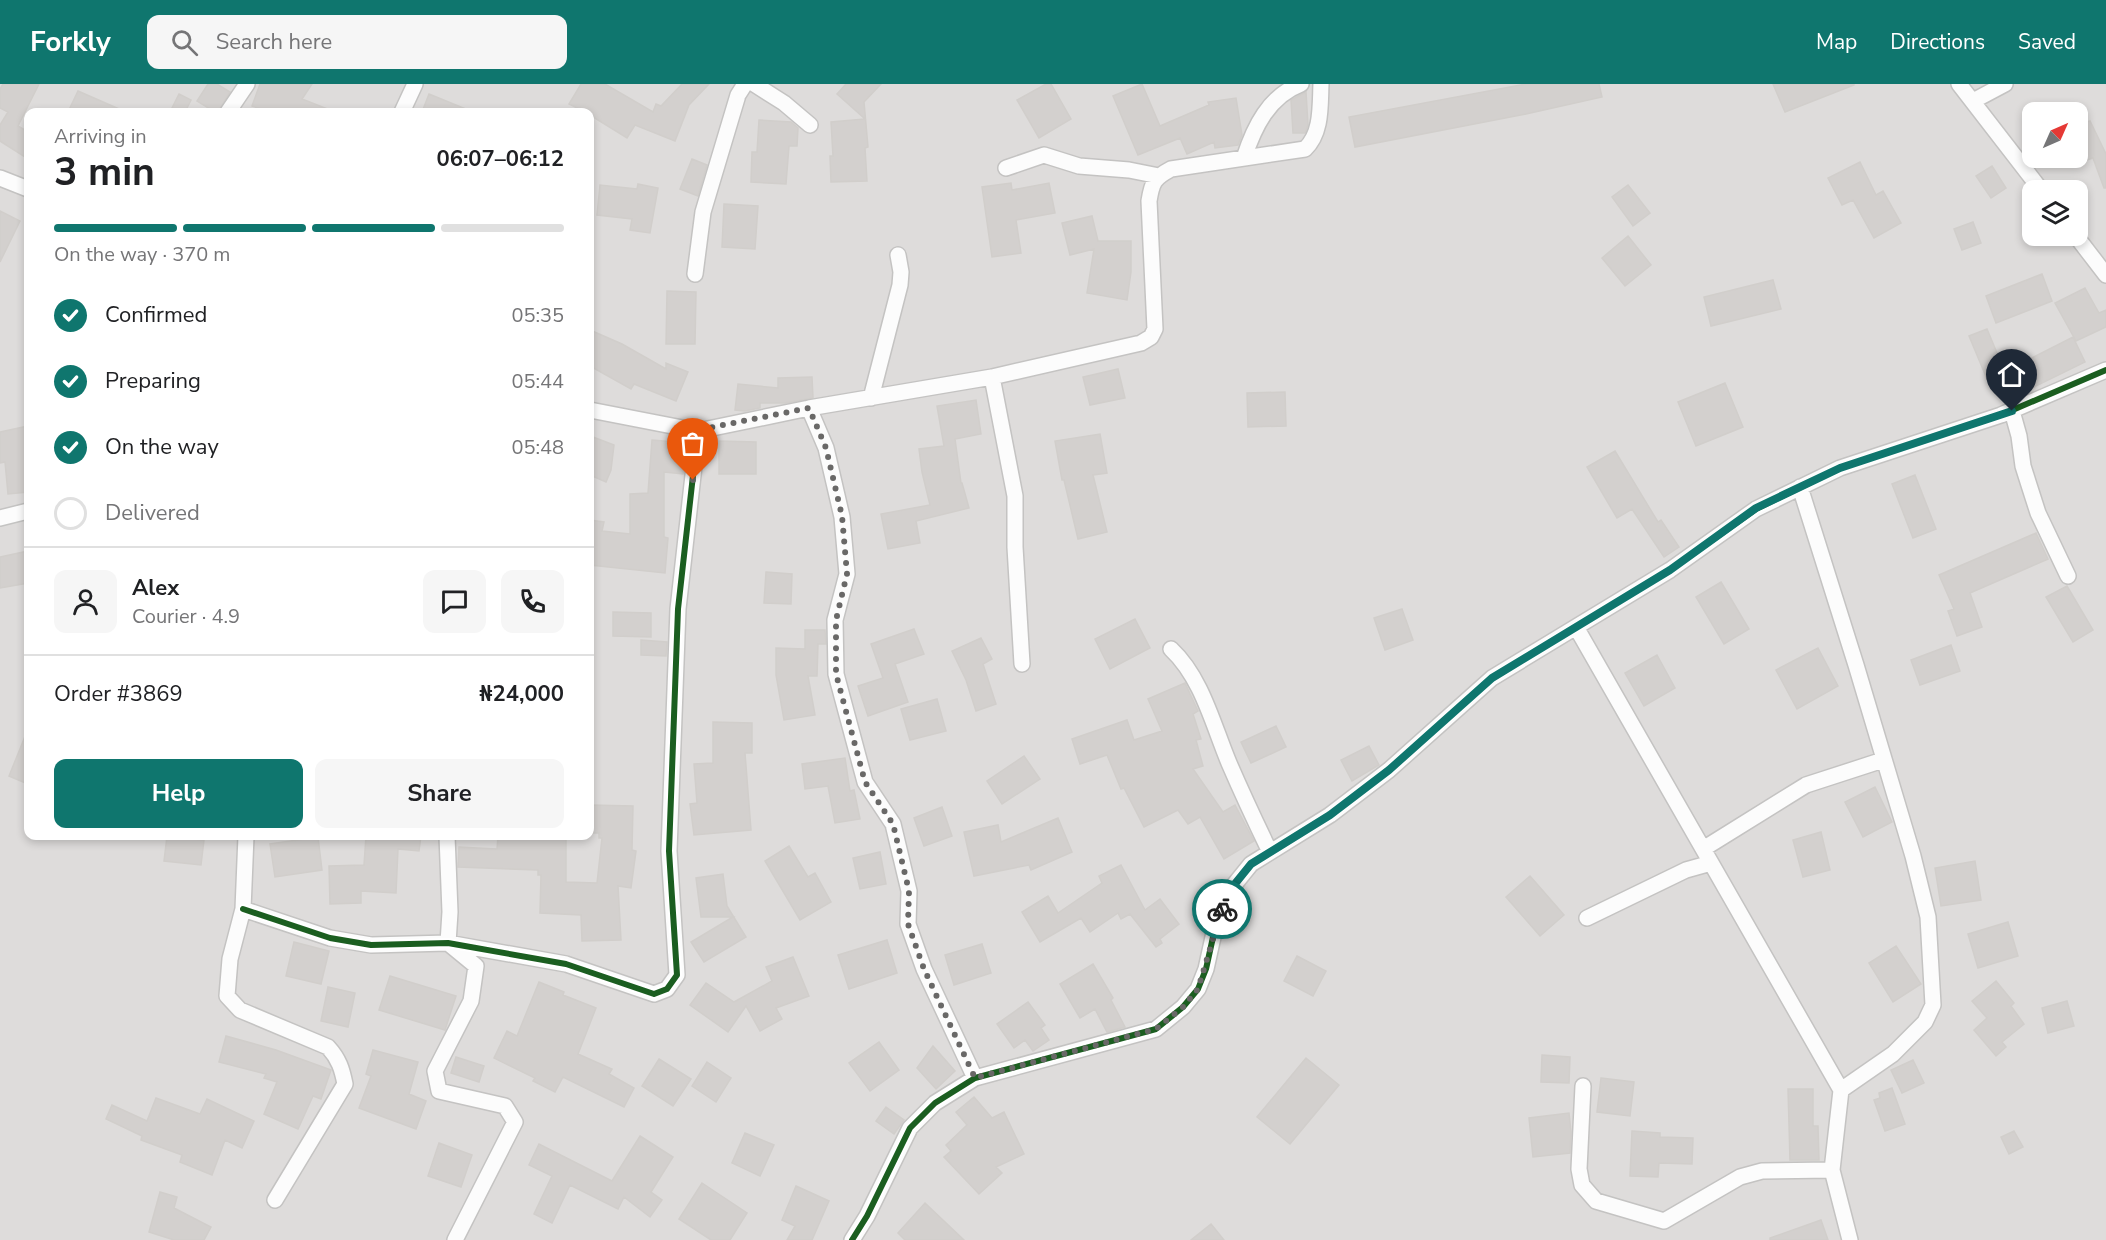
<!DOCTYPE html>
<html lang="en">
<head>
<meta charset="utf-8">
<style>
  :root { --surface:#fff; --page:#f6f6f6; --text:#202124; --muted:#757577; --line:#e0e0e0; --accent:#0f766e }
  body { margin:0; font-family:"Nunito Sans",sans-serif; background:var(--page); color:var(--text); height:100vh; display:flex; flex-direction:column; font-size:22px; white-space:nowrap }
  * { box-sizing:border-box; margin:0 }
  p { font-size:20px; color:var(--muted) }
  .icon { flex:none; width:33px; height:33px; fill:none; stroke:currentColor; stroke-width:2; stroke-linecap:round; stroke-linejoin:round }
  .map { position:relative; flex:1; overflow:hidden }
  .sheet { position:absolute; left:24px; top:24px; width:570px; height:732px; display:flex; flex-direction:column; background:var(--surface); border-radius:12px; box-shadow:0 3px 9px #0003 }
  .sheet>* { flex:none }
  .needle { width:39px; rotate:45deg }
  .tools { position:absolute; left:2022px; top:18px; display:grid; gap:12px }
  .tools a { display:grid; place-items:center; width:66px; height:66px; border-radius:12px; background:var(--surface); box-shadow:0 3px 9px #0003; font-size:30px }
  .pin { position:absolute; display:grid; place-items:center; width:51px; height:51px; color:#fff; margin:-62px -26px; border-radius:50% 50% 50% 0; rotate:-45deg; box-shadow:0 0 6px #0007 }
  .pin .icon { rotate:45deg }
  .courier { position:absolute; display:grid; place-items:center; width:60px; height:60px; margin:-30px; border:4px solid #0f766e; border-radius:50%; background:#fff; color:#222; box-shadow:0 2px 8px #0007 }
  .summary em { font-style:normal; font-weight:700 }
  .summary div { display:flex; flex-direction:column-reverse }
  .summary { display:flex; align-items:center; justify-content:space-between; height:102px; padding:0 30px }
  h1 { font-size:39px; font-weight:700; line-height:45px }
  .bar { display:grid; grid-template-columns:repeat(4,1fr); gap:9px 6px; align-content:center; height:72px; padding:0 30px }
  .bar i { height:8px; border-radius:4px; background:var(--line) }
  .bar .selected { background:var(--accent) }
  .bar p { grid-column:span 4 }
  .line { display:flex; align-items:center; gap:15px; padding:0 30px; border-top:2px solid var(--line) }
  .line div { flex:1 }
  .round { display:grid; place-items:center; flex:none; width:63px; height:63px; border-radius:12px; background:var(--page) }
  ol { padding:0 30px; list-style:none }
  li { display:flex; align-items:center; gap:18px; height:66px }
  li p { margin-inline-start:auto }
  li .icon { padding:6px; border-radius:50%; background:var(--accent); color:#fff; stroke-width:4 }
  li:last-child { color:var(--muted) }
  li i { width:33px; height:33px; border:3px solid var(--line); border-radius:50% }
  .action { display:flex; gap:12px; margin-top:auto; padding:12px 30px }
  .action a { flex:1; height:69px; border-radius:12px; background:var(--accent); color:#fff; font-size:24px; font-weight:700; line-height:69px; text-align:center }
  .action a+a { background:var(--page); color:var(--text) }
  header { display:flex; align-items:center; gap:36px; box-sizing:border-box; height:84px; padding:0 30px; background:var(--accent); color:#fff }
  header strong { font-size:28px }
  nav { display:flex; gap:33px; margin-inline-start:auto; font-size:21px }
  .search { width:420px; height:54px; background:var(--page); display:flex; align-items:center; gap:15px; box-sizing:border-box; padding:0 21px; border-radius:12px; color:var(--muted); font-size:22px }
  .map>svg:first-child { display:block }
  .residential { fill:#dedcdb; fill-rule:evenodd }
  .building { fill:#d3d0ce; stroke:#d1cecb; stroke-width:1.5 }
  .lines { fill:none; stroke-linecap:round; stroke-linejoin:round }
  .street-casing { stroke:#c4c3c2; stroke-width:18 }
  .street { stroke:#fcfcfc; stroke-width:15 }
  .cycleway-casing { stroke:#fff; stroke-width:10 }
  .cycleway { stroke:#1b5e20; stroke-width:6 }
  .done { stroke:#696867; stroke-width:6; stroke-dasharray:0 10.8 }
  .route { stroke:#0f766e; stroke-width:8 }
</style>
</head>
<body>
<header>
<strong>Forkly</strong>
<div class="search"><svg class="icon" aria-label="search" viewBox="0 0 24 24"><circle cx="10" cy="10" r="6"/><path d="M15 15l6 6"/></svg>Search here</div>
<nav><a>Map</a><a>Directions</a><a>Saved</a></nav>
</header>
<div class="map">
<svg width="2106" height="1156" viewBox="0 0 2106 1156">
  <rect width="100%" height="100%" fill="#eeecea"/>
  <path class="residential" d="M0,0H2106V1156H0ZM28,28H590V752H28ZM2032,28H2078V74H2032ZM2032,106H2078V152H2032Z"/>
  <path class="building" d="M3,0H39L18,42L28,48V75L0,57V41L8,28L0,24V5Z
    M208,0H217L230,8L218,28H215L197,17Z
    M260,0H312L302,15L335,28H270L252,22Z
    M581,0H605L653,28L656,20L661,22L682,0H709L689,21L675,57L635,41L627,54L590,31V28H585L569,20Z
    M846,0H881L864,18L868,63L865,64L867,97L831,98L830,72H833L831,38L865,35L837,10Z
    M1046,0H1051L1071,35L1039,54L1017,16Z
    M1142,0L1160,42L1209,21L1208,18L1236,14L1242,51L1238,61L1215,64L1214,58L1187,70L1180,54L1138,71L1113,12Z
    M1526,0H1599L1602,13L1526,30L1355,63L1349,33Z
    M1773,0H1854V1L1785,28Z
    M78,7L126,28H68Z
    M1306,8L1308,41L1305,49H1293L1291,16Z
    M179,10L191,16L185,28H170Z
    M429,10L473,28H422Z
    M2078,24L2086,38L2090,37L2106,70V104H2104L2093,74L2087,76L2078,56Z
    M759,36L791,38L798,44L797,62H789L786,100L751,98L752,68H757Z
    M692,75L707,81L698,112L680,105Z
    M1860,78L1876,111L1883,107L1901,139L1874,154L1853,116L1842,121L1828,94Z
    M1992,82L2006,104L1991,114L1976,92Z
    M1011,99L1012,106L1049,99L1055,129L1016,136L1021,169L992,173L982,103Z
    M638,100L658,104L650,149L630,146L632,135L597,131L600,101L637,105Z
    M1628,101L1650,129L1633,142L1612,113Z
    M724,120L758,122L755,165L722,163Z
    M0,127L20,137L0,178Z
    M1092,132L1098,157H1131V188L1127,216L1087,209L1094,165L1070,171L1062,139Z
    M1973,138L1981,159L1962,166L1954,145Z
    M1628,152L1651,181L1625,202L1602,174Z
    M2042,190L2052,217L1996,239L1986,212Z
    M1773,196L1781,225L1711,242L1704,213Z
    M2085,204L2099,229L2106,226V243L2076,257L2055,219Z
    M667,207L696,208L695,260H666Z
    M1987,245L2005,288L1987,295L1969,252Z
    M590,246L622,260L666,285V279L688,288L676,317L634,300L631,305L590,282Z
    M2073,253L2085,278L2032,304L2020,280Z
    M1118,285L1125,314L1090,321L1083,293Z
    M812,293L813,314L785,319H760V324L745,327L735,326L738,300L778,304V294Z
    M1725,299L1743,343L1696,362L1678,318Z
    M1285,308L1286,342L1248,343L1247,309Z
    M976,316L981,350L955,355L961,399H962L969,424L916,437L920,459L888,465L881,430L930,421L922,388L919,365L944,362L937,322Z
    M28,342V408L8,410L5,378L0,379V348Z
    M1100,350L1107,389L1093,391L1107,448L1078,455L1064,396H1062L1055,357Z
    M593,353L614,361L611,386L606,398L590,391V362Z
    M652,356L687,359L683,390L664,388V453L668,454L665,489L590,481V436L604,438L602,447L630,450V410L648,409Z
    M719,357L756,358V390H719Z
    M1615,367L1658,438L1661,436L1679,463L1664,473L1632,425L1617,434L1587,383Z
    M1915,391L1936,445L1913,454L1892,400Z
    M2036,449L2048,475L1970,509L1982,543L1957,552L1948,527L1954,525L1939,491Z
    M28,467V499L0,504V473Z
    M766,488L792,490L791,520L764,519Z
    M1721,498L1749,545L1724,560L1696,513Z
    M2067,502L2093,546L2073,558L2046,513Z
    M1402,525L1413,556L1385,566L1374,534Z
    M613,528L651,529V553L613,552Z
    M1135,535L1150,564L1110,585L1095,555Z
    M914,545L924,570L895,580L908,618L868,632L858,602L883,594L871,560Z
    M805,546H825L826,560H818L817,592H808L815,631L784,636L776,591V564L805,565Z
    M981,554L992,575L983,580L996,620L976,627L966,596L952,567Z
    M641,556L667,558L666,572L641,571Z
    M1951,561L1960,587L1920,601L1911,576Z
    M1818,564L1838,602L1797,625L1776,586Z
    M1657,571L1675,604L1644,622L1625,589Z
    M1185,599L1198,627L1193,630L1201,655L1196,656L1203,682L1193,685L1223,728L1235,721L1254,757L1224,775L1200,733L1188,740L1178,726L1144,743L1124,704L1121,705L1107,671L1080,680L1072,655L1127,636L1134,656L1162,647L1148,615Z
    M937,615L946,647L910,656L901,625Z
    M713,638L752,639V669H745L751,746L694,751L690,720L697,719L694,680L713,679Z
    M1276,642L1286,663L1251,679L1241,658Z
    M28,645V700L9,692Z
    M1369,662L1379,681L1352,697L1341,676Z
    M1024,672L1040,695L1002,720L987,697Z
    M845,674L850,707L854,706L860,735L835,739L828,702L805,705L802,680Z
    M1875,703L1892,738L1863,753L1845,718Z
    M590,721L633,722L632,766L636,767L631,804L618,802L621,856L582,857L581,831L540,829L541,791H538V786L458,783L459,763L497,765L498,752L566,754V798L597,799L602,754H599V749H590Z
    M942,723L952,752L924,762L914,734Z
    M1058,734L1072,768L1031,786L1029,781L974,792L964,748L998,741L1001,758Z
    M1821,748L1830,786L1803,793L1793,756Z
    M167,752L204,756L201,781L164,777Z
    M366,752H421L419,767L398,765L396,809L361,807V819L330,820L329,782L364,781Z
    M318,753L322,786L275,793L270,760Z
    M789,762L808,793L815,789L831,818L800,836L765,777Z
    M880,768L886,800L860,805L853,774Z
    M1975,777L1981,816L1941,822L1935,784Z
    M1121,781L1145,826L1160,815L1179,840L1160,855L1162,859L1156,863L1130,830L1121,835L1118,829L1090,848L1081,834L1040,858L1022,828L1048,812L1058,829L1102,799L1099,792Z
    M723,790L727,822L746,853L704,878L691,858L733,833H701L696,794Z
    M1530,792L1564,831L1540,852L1506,813Z
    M2008,838L2018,872L1978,884L1968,850Z
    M887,856L897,889L849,905L838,871Z
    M294,858L329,867L321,900L286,892Z
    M982,860L991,889L954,901L945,871Z
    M1896,862L1921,900L1893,918L1869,879Z
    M1297,872L1326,887L1313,912L1284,897Z
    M793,873L809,912L776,924L782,935L760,947L746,922L728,948L690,921L706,899L734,918L772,897L766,883Z
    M1093,880L1113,914L1111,916L1125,943L1107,948L1095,925L1080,934L1060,900Z
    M390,892L456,912L445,946L379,926Z
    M1996,897L2014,919L2011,922L2024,940L2002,958L2006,963L1996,972L1974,946L1987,934L1972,917Z
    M539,898L564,908L563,911L596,924L578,970L612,985L609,990L634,1004L624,1023L563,993L555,1008L533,997L535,994L494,974L507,947L517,952Z
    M328,903L355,909L348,943L321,937Z
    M2067,917L2074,942L2048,949L2042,924Z
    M1028,918L1045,941L1041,944L1049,956L1033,967L1025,956L1014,964L997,940Z
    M226,952L276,966L331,986L321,1015L313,1012L298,1045L264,1030L277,998L264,994L266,990L219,978Z
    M879,958L899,986L870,1007L849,979Z
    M933,962L955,987L936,1005L917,984Z
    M373,966L418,978L409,1010L426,1017L416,1045L359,1024L371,992L366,990Z
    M1542,971L1570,973L1569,999L1541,998Z
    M456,973L484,982L479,998L451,989Z
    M1306,974L1339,1001L1290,1060L1257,1033Z
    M659,975L691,995L673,1022L642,1002Z
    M1913,976L1924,999L1902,1009L1891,986Z
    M707,978L731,994L716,1018L692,1002Z
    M1601,994L1634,998L1630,1032L1597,1028Z
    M1892,1004L1905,1040L1885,1047L1874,1016L1880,1014L1879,1009Z
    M1788,1005H1813V1042H1818L1819,1076H1790Z
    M974,1013L992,1034L1004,1028L1024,1070L996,1083L1002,1089L979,1110L944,1073L951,1067L946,1061L967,1041L956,1028Z
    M156,1014L200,1030L207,1015L254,1037L242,1064L225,1056L212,1091L180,1078L182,1071L141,1056L142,1052L106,1035L112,1021L147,1037Z
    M886,1023L904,1036L894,1050L876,1037Z
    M1569,1029L1571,1048L1570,1069L1533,1073L1529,1034Z
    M1632,1047L1660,1049V1053L1693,1054L1692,1080L1659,1079L1658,1093L1630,1092Z
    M2014,1047L2023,1063L2009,1070L2001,1053Z
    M745,1049L774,1061L760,1092L732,1079Z
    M640,1052L673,1073L651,1108L662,1116L650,1133L624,1113L618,1125L570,1101L552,1139L534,1130L552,1092L529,1081L539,1060L612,1097Z
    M439,1059L472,1071L461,1103L428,1092Z
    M702,1099L747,1129L730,1156H711L679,1135Z
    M796,1102L829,1117L812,1156H787L795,1142L782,1136Z
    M160,1108L177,1113L174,1124L211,1143L204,1156H174L149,1148Z
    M925,1119L964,1156H905L898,1149Z
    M1821,1136L1828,1156H1770V1154Z
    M1211,1140L1224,1156H1191Z"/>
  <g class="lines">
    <g class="street-casing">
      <path id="street" d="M754,0L784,19L810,41
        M1959,0L2041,106
        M1973,17L2005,0
        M228,28L247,0
        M402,28L415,0
        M1244,74C1254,43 1269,12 1301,0
        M1006,84L1044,71L1079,82L1129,86L1159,92
        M0,94L28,105
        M2076,152L2106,191
        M695,190L703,128L738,11L745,0
        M992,293L1015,412V463L1022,580
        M871,314L900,201L901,188L898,171
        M809,324L826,364L842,433L847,490L835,536L836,590L865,698L893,740L909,807L908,840L924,885L975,994
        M590,326L698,347L809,324L992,293L1141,259L1151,253L1155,245L1149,117C1152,98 1154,94 1171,85L1305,65C1322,49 1320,22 1321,0
        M2012,327L2019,352L2023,382L2029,401L2038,429L2068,492
        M1800,403L1856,581L1913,772L1928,833L1933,921L1925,938L1893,970L1841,1006
        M0,434L28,427
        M1576,543L1841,1006L1832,1086L1850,1156
        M1171,565C1202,594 1213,641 1229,679C1242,709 1256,739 1270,768
        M246,752L243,825L230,875L227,912L240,926L328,963C339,975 342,985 345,1000L275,1116
        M447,752L450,828L448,859L476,882L471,917L435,987L439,1007L505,1022L515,1038L455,1156
        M1703,765L1806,701L1883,676
        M243,825L330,854L371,861L448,859L566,880L654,910L667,905L677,891L669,767L678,525L698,347
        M1587,834L1686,786L1711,779
        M1583,1002L1579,1085L1582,1101L1596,1117L1664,1137L1740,1093L1762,1087L1832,1086
        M852,1156L867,1132L910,1044L935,1019L975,994L1156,945L1183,923L1198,905L1206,885L1217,835L1230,806L1251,780L1330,731L1389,686L1492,594L1670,486L1756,425L1840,384L2001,331L2106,286"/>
    </g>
    <use href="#street" class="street"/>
    <g class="cycleway-casing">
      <path id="cycleway" d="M243,825L330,854L371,861L448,859L566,880L654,910L667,905L677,891L669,767L678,525L698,347
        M852,1156L867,1132L910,1044L935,1019L975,994L1156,945L1183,923L1198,905L1206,885L1217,835L1230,806L1251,780L1330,731L1389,686L1492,594L1670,486L1756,425L1840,384L2001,331L2106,286"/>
    </g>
    <use href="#cycleway" class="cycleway"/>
  </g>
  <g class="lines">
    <path class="done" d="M693,396L698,346L809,324L826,364L842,432L847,490L836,536V590L865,698L893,740L909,807L908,840L924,885L975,994L1156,945L1183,923L1198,905L1222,825"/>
    <path class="route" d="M1222,825L1230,806L1251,780L1330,731L1389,686L1492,594L1670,486L1756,424L1840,384L2012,327"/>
  </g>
</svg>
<div class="tools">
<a><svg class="needle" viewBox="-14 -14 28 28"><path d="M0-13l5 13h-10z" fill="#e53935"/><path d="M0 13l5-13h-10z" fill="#757577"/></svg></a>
<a><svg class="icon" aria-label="layers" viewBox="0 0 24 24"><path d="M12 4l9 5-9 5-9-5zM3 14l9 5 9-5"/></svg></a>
</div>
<div class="pin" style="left:693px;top:396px;background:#ea580c"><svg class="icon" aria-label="bag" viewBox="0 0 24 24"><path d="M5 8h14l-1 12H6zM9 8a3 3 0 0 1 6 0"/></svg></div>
<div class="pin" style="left:2012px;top:327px;background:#1f2937"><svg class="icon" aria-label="home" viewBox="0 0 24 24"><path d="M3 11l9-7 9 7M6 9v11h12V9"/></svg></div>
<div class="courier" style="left:1222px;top:825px"><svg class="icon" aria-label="bike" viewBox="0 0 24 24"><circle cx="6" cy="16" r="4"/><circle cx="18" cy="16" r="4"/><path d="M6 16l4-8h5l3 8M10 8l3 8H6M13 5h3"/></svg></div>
<section class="sheet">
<div class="summary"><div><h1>3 min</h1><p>Arriving in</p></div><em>06:07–06:12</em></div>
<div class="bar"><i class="selected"></i><i class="selected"></i><i class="selected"></i><i></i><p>On the way · 370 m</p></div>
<ol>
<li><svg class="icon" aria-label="check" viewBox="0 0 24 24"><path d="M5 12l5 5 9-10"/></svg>Confirmed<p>05:35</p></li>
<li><svg class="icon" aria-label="check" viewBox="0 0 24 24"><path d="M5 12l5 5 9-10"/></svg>Preparing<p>05:44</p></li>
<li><svg class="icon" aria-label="check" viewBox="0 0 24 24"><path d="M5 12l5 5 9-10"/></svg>On the way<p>05:48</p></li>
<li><i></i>Delivered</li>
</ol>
<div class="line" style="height:108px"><a class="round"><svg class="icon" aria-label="person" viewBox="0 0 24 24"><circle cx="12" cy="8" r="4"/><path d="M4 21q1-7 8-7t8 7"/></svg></a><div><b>Alex</b><p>Courier · 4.9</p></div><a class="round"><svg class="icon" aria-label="chat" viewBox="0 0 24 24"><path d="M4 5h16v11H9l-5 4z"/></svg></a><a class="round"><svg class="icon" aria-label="phone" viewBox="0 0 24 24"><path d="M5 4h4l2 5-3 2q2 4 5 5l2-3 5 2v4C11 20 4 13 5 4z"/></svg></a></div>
<div class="line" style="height:78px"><div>Order #3869</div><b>₦24,000</b></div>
<div class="action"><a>Help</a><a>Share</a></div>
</section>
</div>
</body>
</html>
